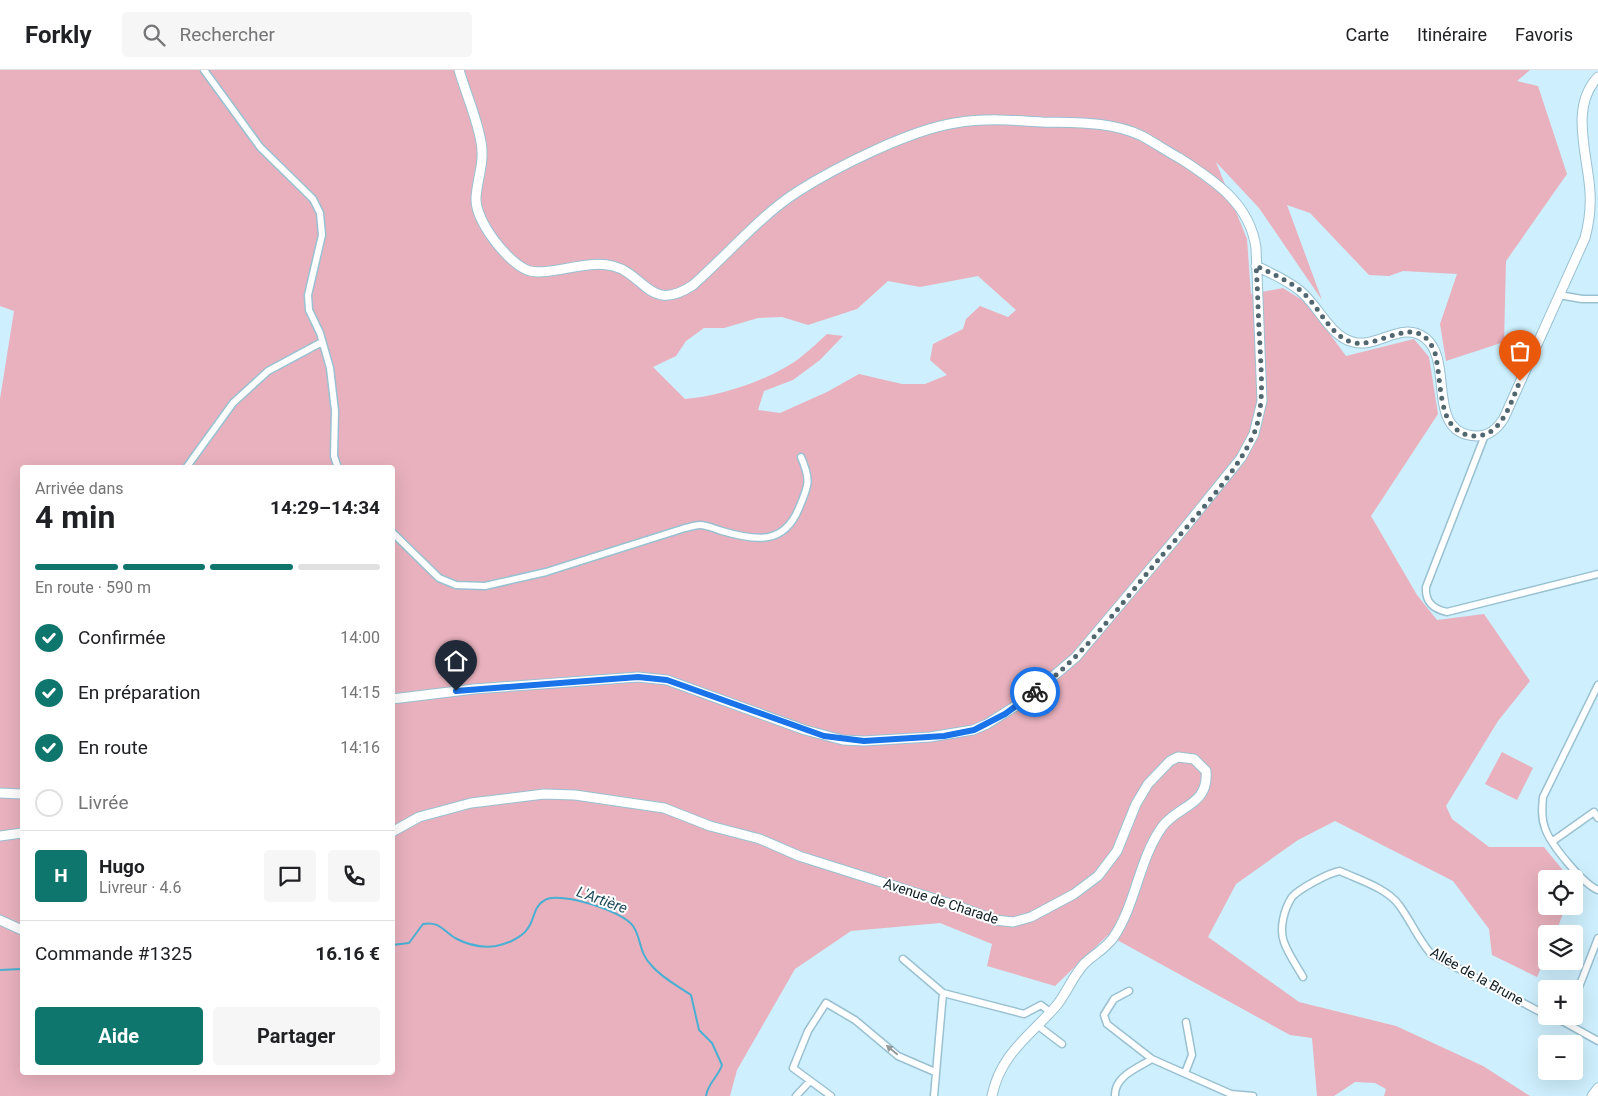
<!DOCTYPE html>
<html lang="fr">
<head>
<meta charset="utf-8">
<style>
  :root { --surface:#fff; --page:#f6f6f6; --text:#202124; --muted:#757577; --line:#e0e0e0; --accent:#0f766e }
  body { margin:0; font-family:Roboto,sans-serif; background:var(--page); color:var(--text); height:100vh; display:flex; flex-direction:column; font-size:19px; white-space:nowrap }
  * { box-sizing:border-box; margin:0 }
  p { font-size:16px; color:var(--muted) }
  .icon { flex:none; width:28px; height:28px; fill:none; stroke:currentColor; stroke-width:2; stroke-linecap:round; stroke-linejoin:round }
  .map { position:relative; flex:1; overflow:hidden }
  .panel { position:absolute; left:20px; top:395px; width:375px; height:610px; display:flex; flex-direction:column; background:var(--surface); border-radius:5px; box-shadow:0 5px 20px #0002 }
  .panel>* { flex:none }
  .tools { position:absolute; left:1538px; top:800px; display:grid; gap:10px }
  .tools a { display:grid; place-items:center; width:45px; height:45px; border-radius:5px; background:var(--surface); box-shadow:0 5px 20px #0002; font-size:25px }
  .pin { position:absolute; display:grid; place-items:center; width:42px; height:42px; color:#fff; margin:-51px -21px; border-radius:50% 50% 50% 0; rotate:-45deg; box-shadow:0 0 5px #0007 }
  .pin .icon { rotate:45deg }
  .courier { position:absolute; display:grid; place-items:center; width:50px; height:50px; margin:-25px; border:4px solid #1a73e8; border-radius:50%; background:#fff; color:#222; box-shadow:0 1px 6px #0007 }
  .summary em { font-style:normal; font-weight:700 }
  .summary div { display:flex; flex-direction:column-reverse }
  .summary { display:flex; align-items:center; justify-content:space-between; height:85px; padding:0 15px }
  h1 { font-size:32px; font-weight:700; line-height:38px }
  .bar { display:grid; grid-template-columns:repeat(4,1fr); gap:8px 5px; align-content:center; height:60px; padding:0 15px }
  .bar i { height:6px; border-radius:4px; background:var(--line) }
  .bar .selected { background:var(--accent) }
  .bar p { grid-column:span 4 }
  .line { display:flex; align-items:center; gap:12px; padding:0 15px; border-top:1px solid var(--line) }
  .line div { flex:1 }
  .round { display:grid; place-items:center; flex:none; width:52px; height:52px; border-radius:5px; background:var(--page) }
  ol { padding:0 15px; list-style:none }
  li { display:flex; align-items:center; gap:15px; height:55px }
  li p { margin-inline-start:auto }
  li .icon { padding:5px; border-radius:50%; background:var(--accent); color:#fff; stroke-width:4 }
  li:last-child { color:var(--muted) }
  li i { width:28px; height:28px; border:2px solid var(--line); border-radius:50% }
  .button { display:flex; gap:10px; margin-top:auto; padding:10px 15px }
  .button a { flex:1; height:58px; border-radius:5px; background:var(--accent); color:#fff; font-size:20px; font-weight:700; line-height:58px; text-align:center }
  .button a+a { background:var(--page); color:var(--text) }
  header { display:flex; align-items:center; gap:30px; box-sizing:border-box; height:70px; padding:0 25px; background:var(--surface); border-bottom:1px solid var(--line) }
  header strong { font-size:24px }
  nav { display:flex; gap:28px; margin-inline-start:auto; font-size:18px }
  .search { width:350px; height:45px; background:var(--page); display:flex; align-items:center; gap:12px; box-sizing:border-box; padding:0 18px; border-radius:5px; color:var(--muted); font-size:19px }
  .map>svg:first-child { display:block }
  .green { fill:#e8b1bd; fill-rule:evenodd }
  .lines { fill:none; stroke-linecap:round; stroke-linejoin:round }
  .stream { stroke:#4aafd2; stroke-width:2 }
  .street-casing { stroke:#99c1d2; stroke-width:9 }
  .secondary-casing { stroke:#99c1d2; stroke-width:11 }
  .street { stroke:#fff; stroke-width:6 }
  .secondary { stroke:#fff; stroke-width:9 }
  .oneway { fill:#939a9c }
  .done { stroke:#516770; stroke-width:5; stroke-dasharray:0 9 }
  .route { stroke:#1a73e8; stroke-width:6 }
  .labels { text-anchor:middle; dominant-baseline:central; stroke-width:4; stroke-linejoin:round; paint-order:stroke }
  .street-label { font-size:14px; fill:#0e1e24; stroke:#fff }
  .water-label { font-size:15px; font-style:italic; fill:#224d5d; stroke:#fff }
</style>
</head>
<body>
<header>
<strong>Forkly</strong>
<div class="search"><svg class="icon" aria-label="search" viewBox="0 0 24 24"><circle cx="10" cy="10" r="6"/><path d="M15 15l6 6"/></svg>Rechercher</div>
<nav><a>Carte</a><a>Itinéraire</a><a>Favoris</a></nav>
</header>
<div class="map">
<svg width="1598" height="1026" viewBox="0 0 1598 1026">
  <rect width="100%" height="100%" fill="#ceeffd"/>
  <path class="green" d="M0,0H1530L1517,11L1538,16L1567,104L1506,191L1504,272L1446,291L1440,254L1457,204L1403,201L1389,206L1369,205L1310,143L1287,135L1322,230L1259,138L1216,92L1247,169L1251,224L1283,218L1307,233L1346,286L1414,269L1429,287L1438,344L1371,446L1417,525L1437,550L1484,544L1530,611L1498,651L1446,736L1452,749L1489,777H1544L1570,809H1546V836H1566L1555,864H1546V886L1537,907L1492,885L1489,859L1453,811L1335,751L1298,770L1236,814L1208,867L1299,932L1396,956L1483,996L1530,1026H1384L1386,1019L1375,1013L1355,1012L1334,1026H1317L1312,968L1290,965L1108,865L1055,916L987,896L992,874L940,853L851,861L795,899L737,1000L730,1026H0V726L22,728V1002H392V398H22V724L0,723V329L14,241L0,236ZM978,206L1016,240L1008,247L980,236L966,249L963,259L933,274L930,290L947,305L925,314H902L859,304L827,322L780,343L758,340L764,321L793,310L820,290L843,266L827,264C818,272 810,280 801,287C773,309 719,327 685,329L653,297L676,286L686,271L704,258H724L758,248L782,247L808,255L857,239L888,211L920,217Z
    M1502,682L1533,698L1517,730L1485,714Z"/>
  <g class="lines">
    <path class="stream" d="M392,875L409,873L423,854C440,851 443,861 455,868C468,875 482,878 496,876C506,874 522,868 528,858C535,849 533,836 545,830C560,821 623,841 633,856C642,869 638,882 652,896C662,908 678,916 691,925L699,960L712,973L722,995C718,1007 708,1013 706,1026
      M0,900L22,899"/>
    <g class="street-casing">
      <path id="street" d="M204,0L260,77L313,129L320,143L322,165L308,225L309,240L320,263L330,298L335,341L334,386L338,398
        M1559,225L1582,229H1598
        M1485,365L1426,517C1425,532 1433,539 1447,542L1598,504
        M186,398L233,333L268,301L322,272
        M392,462L439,508L456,515L485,516L546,502L685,458C690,457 695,455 700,455C707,455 715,459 722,461C756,471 784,475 799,438C809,415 811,410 801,387
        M1598,615L1543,727C1542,737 1541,748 1545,758C1550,774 1583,814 1598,820
        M1553,771L1594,742L1598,748
        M903,889L943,923L1024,944L1041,935L1050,942
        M1303,907C1297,896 1288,884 1284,872C1279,859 1284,839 1292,827C1299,819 1328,803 1340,801C1359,810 1387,818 1399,835C1411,851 1418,869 1431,884L1546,945
        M1129,921L1114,929L1104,945L1107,954L1152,989L1231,1024L1253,1026
        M1574,930L1598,868
        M1548,946L1564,952L1598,971
        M1037,955L1062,974
        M1185,1003L1192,985L1186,952
        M796,1026L810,1011
        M831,1026L793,998L808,961L826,933L855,950L898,986L935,1002
        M934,1026L943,923
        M1115,1026C1114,1006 1138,998 1152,989"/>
    </g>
    <g class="secondary-casing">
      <path id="secondary" d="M1256,196C1271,203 1287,210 1299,220C1318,234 1329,266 1353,272C1377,279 1402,250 1425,268C1455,290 1424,365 1477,366C1490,366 1498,358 1504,348L1585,168C1589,153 1591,138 1590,122C1588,85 1569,37 1598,7
        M392,629L474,619L638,607L667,610L805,660L843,670L864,671L930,667L973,660L987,654L1025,630L1076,587L1178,466L1241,388L1254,364L1262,331L1256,178C1250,134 1215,111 1181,89C1168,82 1155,73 1142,66C1111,51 1075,53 1042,52C1013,50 984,48 955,53C910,60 836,97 797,122C761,145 726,186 693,215C650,244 645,204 613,196C587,189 551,206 530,201C509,195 475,151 476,128C477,109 485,92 481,72C477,48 466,24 459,0
        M0,723L22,724
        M392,762L419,747L471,733L544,724L575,725L664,738L710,756L760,769L799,786L957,836L995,850L1013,852L1031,847L1074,824L1098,806L1117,781L1136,734L1148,714L1170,691L1178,687L1194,689L1206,701C1209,736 1178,735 1162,757C1138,791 1136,835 1113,868C1105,879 1093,885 1084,894C1073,906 1067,922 1057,935C1031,965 1000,984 992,1026
        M0,766L22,763
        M0,850L22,860
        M1592,1026L1598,1018"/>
    </g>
    <use href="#street" class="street"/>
    <use href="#secondary" class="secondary"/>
  </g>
  <defs><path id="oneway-solid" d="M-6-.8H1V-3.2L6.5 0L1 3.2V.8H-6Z" transform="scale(1.25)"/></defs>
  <use class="oneway" href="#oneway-solid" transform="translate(892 980) rotate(-140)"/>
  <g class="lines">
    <path class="done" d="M1035,622C1084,586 1120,535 1159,489C1187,456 1246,394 1257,355C1264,328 1261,302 1260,275C1258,249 1258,222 1256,196C1271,203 1287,210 1300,220C1318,234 1329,265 1351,272C1380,281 1418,238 1435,283C1440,303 1439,328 1447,347C1451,356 1458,362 1467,365C1500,373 1510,334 1520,311"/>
    <path class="route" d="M456,621L638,607L667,610L824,666L864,671L944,666L974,660L1005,644L1035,622"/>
  </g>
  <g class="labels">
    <g class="street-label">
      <text transform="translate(941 831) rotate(18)">Avenue de Charade</text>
      <text transform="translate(1477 906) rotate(29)">Allée de la Brune</text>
    </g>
    <g class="water-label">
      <text transform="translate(602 830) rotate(20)">L'Artière</text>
    </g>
  </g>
</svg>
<div class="tools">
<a><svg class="icon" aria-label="locate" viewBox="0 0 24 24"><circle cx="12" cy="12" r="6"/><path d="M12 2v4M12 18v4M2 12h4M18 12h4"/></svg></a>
<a><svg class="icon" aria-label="layers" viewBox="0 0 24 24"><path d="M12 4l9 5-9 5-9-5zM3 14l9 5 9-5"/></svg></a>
<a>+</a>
<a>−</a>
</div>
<div class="pin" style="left:1520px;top:311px;background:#ea580c"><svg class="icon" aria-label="bag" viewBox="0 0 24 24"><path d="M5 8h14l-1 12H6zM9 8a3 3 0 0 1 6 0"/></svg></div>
<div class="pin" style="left:456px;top:621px;background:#1f2937"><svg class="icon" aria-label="home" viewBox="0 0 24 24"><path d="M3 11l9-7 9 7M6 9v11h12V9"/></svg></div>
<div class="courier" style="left:1035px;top:622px"><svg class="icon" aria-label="bike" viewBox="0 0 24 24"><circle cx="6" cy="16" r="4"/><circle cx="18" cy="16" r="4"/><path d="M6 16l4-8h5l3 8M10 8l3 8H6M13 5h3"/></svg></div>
<section class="panel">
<div class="summary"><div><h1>4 min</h1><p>Arrivée dans</p></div><em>14:29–14:34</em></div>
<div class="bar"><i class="selected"></i><i class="selected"></i><i class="selected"></i><i></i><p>En route · 590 m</p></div>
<ol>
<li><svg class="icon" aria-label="check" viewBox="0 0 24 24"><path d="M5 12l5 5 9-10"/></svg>Confirmée<p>14:00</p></li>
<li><svg class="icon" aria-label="check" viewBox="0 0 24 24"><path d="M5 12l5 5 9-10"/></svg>En préparation<p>14:15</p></li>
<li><svg class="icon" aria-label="check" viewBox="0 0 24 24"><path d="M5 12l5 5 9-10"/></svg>En route<p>14:16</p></li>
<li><i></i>Livrée</li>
</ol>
<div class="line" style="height:90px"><b class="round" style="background:var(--accent);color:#fff">H</b><div><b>Hugo</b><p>Livreur · 4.6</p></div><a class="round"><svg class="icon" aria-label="chat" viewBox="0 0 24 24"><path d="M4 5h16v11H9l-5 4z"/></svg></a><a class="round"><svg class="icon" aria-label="phone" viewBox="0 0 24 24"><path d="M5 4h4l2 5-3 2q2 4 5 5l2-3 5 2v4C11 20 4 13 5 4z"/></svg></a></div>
<div class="line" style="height:65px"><div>Commande #1325</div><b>16.16 €</b></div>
<div class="button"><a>Aide</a><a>Partager</a></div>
</section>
</div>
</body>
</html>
